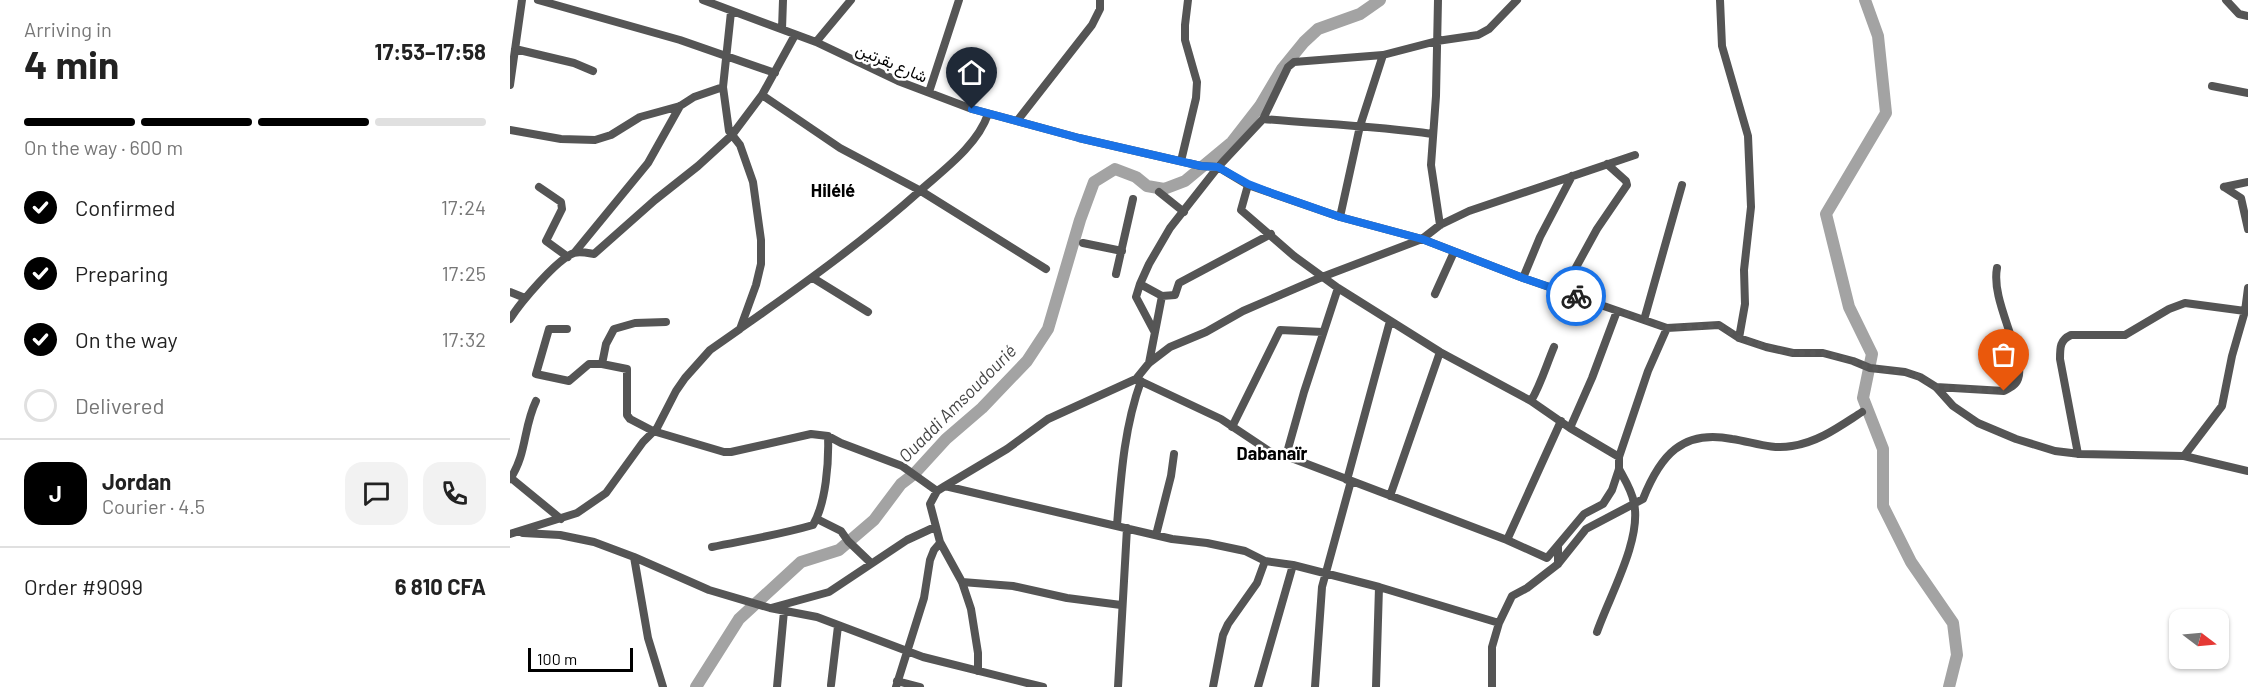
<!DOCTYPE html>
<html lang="en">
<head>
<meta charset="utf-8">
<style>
  :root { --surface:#fff; --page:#f2f2f2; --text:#222; --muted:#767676; --line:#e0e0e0; --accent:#000 }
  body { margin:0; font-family:Barlow,Vazirmatn,sans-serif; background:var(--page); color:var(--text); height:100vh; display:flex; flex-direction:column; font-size:22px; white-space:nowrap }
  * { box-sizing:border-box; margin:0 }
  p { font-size:20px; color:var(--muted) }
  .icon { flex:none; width:33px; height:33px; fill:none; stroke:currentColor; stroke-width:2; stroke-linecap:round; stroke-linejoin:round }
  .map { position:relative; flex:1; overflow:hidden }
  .panel { display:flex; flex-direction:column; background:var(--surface); width:510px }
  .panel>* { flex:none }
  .needle { width:39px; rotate:106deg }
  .buttons { position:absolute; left:1659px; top:609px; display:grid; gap:12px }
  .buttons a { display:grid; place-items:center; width:60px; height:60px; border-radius:12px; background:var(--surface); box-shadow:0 2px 4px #0004; font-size:30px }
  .scale { position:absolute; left:18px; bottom:15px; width:105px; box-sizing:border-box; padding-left:6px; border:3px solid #000; border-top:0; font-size:16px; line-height:21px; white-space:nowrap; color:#000; -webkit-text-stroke:4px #fff; paint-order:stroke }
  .pin { position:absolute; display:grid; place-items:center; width:51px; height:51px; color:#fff; margin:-62px -26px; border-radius:50% 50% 50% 0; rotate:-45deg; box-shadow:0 0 6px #0007 }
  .pin .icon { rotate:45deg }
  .courier { position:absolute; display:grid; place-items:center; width:60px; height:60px; margin:-30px; border:4px solid #1a73e8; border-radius:50%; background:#fff; color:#222; box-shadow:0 2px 8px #0007 }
  .head em { font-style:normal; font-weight:700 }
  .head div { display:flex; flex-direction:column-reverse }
  .head { display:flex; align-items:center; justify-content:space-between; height:102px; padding:0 24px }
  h1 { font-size:39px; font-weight:700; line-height:45px }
  .bar { display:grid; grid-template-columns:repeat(4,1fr); gap:9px 6px; align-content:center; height:72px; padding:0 24px }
  .bar i { height:8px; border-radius:4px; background:var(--line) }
  .bar .active { background:var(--accent) }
  .bar p { grid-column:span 4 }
  .line { display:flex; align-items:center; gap:15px; padding:0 24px; border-top:2px solid var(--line) }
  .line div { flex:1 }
  .round { display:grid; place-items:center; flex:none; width:63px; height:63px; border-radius:18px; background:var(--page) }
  ol { padding:0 24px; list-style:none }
  li { display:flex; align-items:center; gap:18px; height:66px }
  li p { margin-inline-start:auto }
  li .icon { padding:6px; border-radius:50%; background:var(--accent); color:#fff; stroke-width:4 }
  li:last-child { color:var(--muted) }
  li i { width:33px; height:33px; border:3px solid var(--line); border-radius:50% }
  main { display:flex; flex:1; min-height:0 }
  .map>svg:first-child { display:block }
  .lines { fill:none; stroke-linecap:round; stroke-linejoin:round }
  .river { stroke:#a3a3a3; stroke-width:12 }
  .minor { stroke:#555; stroke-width:8 }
  .done { stroke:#595959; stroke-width:6; stroke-dasharray:0 10.8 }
  .route { stroke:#1a73e8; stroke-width:8 }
  .labels { text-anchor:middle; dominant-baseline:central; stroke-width:5; stroke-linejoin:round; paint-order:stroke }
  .street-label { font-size:16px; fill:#000; stroke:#fff }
  .neighbourhood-label { font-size:18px; font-weight:bold; fill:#000; stroke:#fff }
  .water-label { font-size:18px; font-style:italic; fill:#444; stroke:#fff }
</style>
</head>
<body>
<main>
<section class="panel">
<div class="head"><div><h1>4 min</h1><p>Arriving in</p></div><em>17:53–17:58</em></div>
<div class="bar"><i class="active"></i><i class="active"></i><i class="active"></i><i></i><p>On the way · 600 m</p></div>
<ol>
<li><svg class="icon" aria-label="check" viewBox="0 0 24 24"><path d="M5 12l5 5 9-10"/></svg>Confirmed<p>17:24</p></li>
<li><svg class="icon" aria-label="check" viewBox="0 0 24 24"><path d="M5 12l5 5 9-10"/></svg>Preparing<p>17:25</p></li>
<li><svg class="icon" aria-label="check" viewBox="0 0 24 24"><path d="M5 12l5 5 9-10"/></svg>On the way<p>17:32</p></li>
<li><i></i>Delivered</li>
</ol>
<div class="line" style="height:108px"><b class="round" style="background:var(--accent);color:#fff">J</b><div><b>Jordan</b><p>Courier · 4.5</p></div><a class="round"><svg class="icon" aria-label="chat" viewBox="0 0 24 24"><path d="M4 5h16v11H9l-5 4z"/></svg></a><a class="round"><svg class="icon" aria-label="phone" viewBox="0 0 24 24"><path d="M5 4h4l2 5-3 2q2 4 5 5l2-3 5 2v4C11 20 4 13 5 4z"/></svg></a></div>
<div class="line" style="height:78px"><div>Order #9099</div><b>6 810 CFA</b></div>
</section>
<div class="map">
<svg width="1738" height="687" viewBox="0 0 1738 687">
  <rect width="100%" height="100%" fill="#fff"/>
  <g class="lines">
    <path class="river" d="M1355,0L1368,36L1376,113L1316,214L1339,307L1362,354L1353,398L1373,449V506L1401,562L1443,623L1447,655L1439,687
      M186,687L229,619L291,562L329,550L364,520L391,484L404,474L436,439L472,408L517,361L538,329L570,220L584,182L605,169L626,177L637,186L654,189L675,181L722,142L750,106L772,69L794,42L808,29L850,14L870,0"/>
    <path class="minor" d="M28,0L170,40L265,73
      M193,0L306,42L388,81L462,109L569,138L691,166L708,167L738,185L830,217L912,239L1013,278L1157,328L1209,325L1229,338L1256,347L1283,353H1313L1343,361L1360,368L1395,372L1410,377L1426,387L1443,406L1468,423L1506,439L1545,451L1570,454L1674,456L1738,471
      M928,0L926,96L921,165L930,225
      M1210,0L1212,46L1238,136L1241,207L1234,270L1235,304L1229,338
      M1716,0L1729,14L1738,16
      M272,29L273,0
      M306,42L341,0
      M5,49L64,63L83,71
      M0,85L12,0
      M1702,86L1738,93
      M419,92L449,0
      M252,95L330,148L411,191L536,269
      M753,119C809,124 866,126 922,134
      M507,121L582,25L590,9V0
      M0,130L51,139L85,140L101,135L130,117L170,106L184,97L213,87
      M671,161L686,98L687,82L675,40V25L678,0
      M738,185L731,210L784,256L828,288L930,352L1021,401L1060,428L1109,457L1138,371L1157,328
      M29,187L51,202L52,209L36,241L58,257
      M1714,187L1731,198L1738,229
      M1714,187L1738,182
      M649,192L674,212
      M830,217L850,126L873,55
      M573,243L612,251
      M65,252L138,163L170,106
      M606,274L623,199
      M303,278L358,312
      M1013,278L1030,237L1062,176
      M630,284L626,297L644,331
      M1053,291L1087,229L1117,185L1116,181L1097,164
      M0,292L15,298
      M925,294L944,252
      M652,296L630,284L639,264L660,228L708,167L753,119L778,67L784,62L873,55L927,41L968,35L979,29L1007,0
      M0,319C10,303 47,259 64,253C70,251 78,253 84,254L145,200L188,166L222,135L252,95L285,35
      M1134,320L1172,185
      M231,328C294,284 355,240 412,189C436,168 468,144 478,114
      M57,329H39L26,374L59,381L79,364H92L117,369V415L120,419L143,431L214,452H221L301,434L318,436L331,443L392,466L427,491
      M639,363L652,296L665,295L669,283L761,234
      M92,364L96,344L104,329L125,323L156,322
      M626,379L639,363L660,347L696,332L733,311L812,277L912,239L930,225L959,211L1125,155
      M1426,387L1494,391C1500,388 1506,385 1508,379C1511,371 1508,363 1506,355C1501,329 1482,294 1487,268
      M1021,401C1031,384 1036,366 1044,347
      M722,427L770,330L813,332
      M1060,428L1082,378L1107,311
      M1568,454L1550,359C1550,347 1550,340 1561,335H1615L1659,309L1675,303L1735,311
      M776,456L794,392L828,288
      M1674,456L1712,406L1722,356L1735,311L1738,288
      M1,478L51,519
      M0,479C17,454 13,428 26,401
      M837,480L880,321
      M435,486L497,449L538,419L626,379L711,419L762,453L776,456L997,540L1037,558L1048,545V564
      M880,496L930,352
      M307,519L331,531L338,541L361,563
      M607,525C611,476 614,428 631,381
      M13,533L50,535L84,542L124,557L199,590L260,608L307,617L413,657L533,687
      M0,534L67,513L96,493L133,442L147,428L166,391L175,378L200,350L230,329L246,285L251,264V240L243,182L230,145L219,131L213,87L221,12
      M646,535L661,476L664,454
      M997,540L1051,421
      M1048,545L1074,514L1093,504L1102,490L1109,469V457
      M202,547C236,540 269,535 303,525C316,503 319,462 318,436
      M124,557L138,638L153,687
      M452,582L503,586L557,598L611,605
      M261,608L319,592L397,540L425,527
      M1087,632C1099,597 1132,540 1124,503C1122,491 1115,480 1109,469
      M468,671V653L461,609L452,582L430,542L420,504L427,491L435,486L662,539L697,543L735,551L755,561L783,565L869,587L989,623
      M387,681L410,687
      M321,685L328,626
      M267,687L274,611
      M386,687L414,598L420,560L424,550L430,543
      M608,687L617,528
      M703,687L713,635L718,624L747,583L755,561
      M748,687L783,565
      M805,687L812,587L841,481
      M866,687L869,587
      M982,687V647L989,623L1002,596L1017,588L1048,564L1076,529L1133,499C1150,456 1172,429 1222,439C1243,442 1261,450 1282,446C1309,442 1330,426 1352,412"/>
  </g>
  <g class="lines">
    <path class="done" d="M1066,296L1157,328L1209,325L1229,338L1257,347L1283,353H1313L1343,361L1360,368L1395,372L1410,377L1426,387L1494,391"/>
    <path class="route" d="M462,109L569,138L691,166L708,167L738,184L756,191L830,217L912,239L1013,278L1066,296"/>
  </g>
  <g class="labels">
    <g class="street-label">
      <text transform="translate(382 62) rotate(23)">شارع بقرتين</text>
    </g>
    <g class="neighbourhood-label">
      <text x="323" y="190">Hilélé</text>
      <text x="762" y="453">Dabanaïr</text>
    </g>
    <g class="water-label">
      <text transform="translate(447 403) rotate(-45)">Ouaddi Amsoudourié</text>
    </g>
  </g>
</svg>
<div class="buttons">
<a><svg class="needle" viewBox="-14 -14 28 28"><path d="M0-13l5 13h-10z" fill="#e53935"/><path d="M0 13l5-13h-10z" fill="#767676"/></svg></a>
</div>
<div class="scale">100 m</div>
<div class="pin" style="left:1494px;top:391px;background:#ea580c"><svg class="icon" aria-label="bag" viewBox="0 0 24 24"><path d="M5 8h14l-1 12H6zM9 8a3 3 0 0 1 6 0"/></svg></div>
<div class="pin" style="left:462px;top:109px;background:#1f2937"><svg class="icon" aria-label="home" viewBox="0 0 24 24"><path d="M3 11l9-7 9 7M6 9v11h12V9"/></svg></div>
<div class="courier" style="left:1066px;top:296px"><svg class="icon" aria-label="bike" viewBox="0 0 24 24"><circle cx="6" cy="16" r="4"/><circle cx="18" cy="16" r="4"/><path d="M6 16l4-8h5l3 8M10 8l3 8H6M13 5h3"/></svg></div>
</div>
</main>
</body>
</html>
